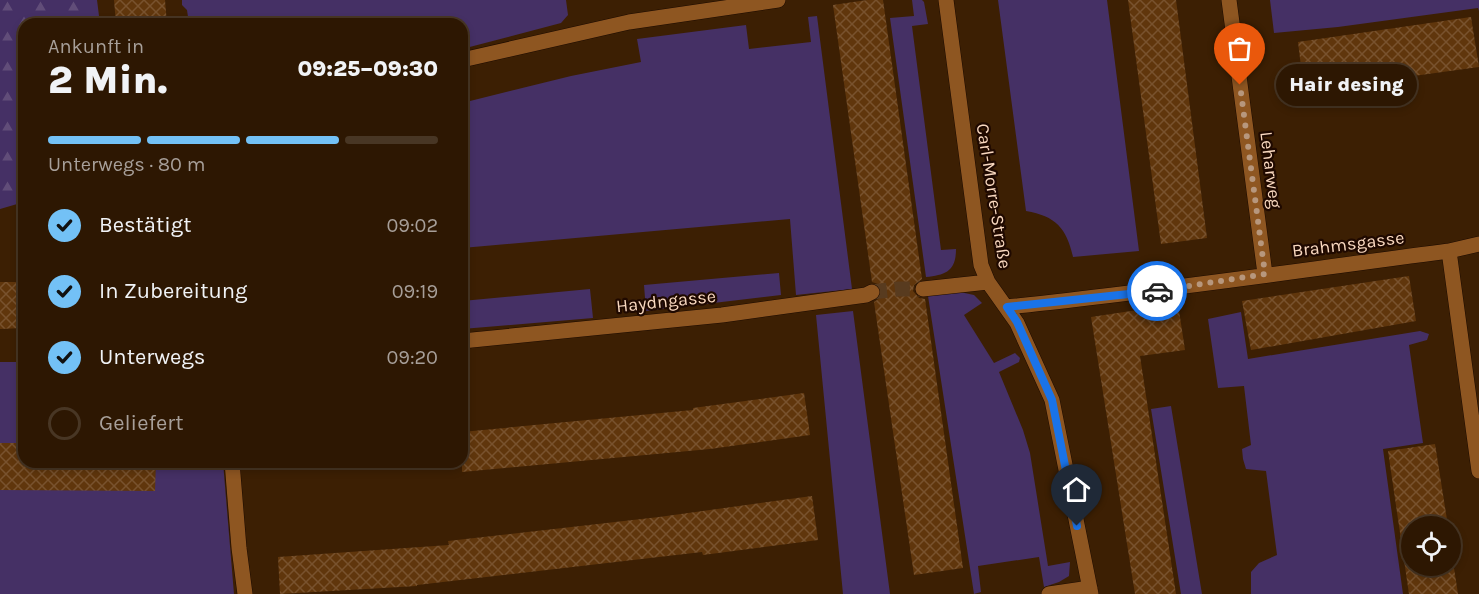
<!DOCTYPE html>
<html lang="de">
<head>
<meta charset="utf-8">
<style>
  :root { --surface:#2d1702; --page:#392411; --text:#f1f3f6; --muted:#a79f99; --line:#483624; --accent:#73c1f6 }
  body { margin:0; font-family:Karla,sans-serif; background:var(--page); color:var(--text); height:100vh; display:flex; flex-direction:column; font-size:22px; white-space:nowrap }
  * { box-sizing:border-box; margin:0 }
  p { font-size:20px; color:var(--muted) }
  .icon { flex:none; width:33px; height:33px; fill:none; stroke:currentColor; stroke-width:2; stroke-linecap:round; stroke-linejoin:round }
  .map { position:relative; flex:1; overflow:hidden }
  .details { position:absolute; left:18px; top:18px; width:450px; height:450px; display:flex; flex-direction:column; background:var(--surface); border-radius:18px; box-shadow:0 3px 9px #0003,0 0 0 2px var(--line) }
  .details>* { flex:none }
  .controls { position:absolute; left:1401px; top:516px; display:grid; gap:12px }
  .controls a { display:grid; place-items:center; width:60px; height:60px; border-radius:50%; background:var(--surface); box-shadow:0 3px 9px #0003,0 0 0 2px var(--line); font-size:30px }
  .pin { position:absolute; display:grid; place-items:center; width:51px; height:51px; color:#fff; margin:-62px -26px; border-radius:50% 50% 50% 0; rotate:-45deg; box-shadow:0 0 6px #0007 }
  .pin .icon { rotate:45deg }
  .courier { position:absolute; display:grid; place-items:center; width:60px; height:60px; margin:-30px; border:4px solid #1a73e8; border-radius:50%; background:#fff; color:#222; box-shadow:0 2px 8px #0007 }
  .bubble { position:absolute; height:42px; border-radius:21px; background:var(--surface); box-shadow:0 3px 9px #0003,0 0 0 2px var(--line); font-size:20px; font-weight:800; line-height:42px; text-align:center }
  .overview em { font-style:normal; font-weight:800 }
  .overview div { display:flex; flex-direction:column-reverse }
  .overview { display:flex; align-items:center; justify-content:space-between; height:102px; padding:0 30px }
  h1 { font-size:39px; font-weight:800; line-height:45px }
  .bar { display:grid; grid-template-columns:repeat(4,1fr); gap:9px 6px; align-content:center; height:72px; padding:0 30px }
  .bar i { height:8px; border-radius:4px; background:var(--line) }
  .bar .active { background:var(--accent) }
  .bar p { grid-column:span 4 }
  ol { padding:0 30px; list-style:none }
  li { display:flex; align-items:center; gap:18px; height:66px }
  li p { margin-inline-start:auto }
  li .icon { padding:6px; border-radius:50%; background:var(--accent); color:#111; stroke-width:4 }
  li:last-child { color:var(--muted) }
  li i { width:33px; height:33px; border:3px solid var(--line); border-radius:50% }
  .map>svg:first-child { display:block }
  .green { fill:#453065 }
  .forest { fill:url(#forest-firs) }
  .building { fill:url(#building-cross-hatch) }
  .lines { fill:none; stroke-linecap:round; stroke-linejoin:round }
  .minor-tunnel { stroke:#583b1f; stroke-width:15; stroke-dasharray:15 8; stroke-linecap:butt }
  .minor-casing { stroke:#1d0b00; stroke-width:16 }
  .minor { stroke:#8e5621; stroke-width:15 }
  .done { stroke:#b7977d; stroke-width:6; stroke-dasharray:0 10.8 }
  .route { stroke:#1a73e8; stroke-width:8 }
  .labels { text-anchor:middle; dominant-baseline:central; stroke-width:4.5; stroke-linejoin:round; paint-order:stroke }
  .street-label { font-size:18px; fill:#f9d8bf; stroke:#1f0900 }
</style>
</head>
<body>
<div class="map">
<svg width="1479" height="594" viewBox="0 0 1479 594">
  <defs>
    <pattern id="forest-firs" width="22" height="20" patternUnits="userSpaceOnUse" patternTransform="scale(1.5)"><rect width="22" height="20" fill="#453065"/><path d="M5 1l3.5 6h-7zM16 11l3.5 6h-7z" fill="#614d79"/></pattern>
    <pattern id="building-cross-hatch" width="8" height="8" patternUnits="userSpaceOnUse" patternTransform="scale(1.5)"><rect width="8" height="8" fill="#60360c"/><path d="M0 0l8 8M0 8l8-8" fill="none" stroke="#78522e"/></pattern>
  </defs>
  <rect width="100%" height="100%" fill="#3c1f03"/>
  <path class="green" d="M182,0H566L568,15L561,23L462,49V24H189L187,10L182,5Z
    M912,0H922L924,2L928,24L912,26L941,250L956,249C956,271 946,275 926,277L890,18L914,16Z
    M998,0H1107L1139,251L1073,257C1067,229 1056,216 1026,211Z
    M1270,0H1479V11L1478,8L1338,27L1274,33Z
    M817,16L852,289L796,295L790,219L462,248V103L571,76L641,62L637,39L746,25L749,49L811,42L808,17Z
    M779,273L781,295L646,311L644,285Z
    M590,289L593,318L462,329V301Z
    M960,292L974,295L982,303L964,315L994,363L1015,353L1020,358L1019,362L999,372L1023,430L1030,453L1048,566L1070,562L1069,576L1059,582L1044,587L1039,557L978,566L981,592L974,594L928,296Z
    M853,311L890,594H843L816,315Z
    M1241,312L1248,359L1420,331L1429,334L1427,340L1409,345L1423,443L1383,449L1403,594H1251V572L1259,563L1277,555L1266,471L1246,469L1243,459L1242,449L1251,445L1244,386L1218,388L1208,319Z
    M0,362H24V462H223L234,594H0Z
    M1171,406L1202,594H1181L1151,409Z"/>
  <path class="forest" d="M0,0H97L100,24H24V202L0,209Z"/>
  <path class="building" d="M114,0H165L167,24H116Z
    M867,0H883L922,279L914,285L913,291L919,298L925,299L963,568L914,575L874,302L880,298L882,292L878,284L872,282L833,5Z
    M1128,0H1176L1207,238L1161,244Z
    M1471,17L1479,67L1304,91L1298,42Z
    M1409,276L1416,321L1251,350L1242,301Z
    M0,282H24V328L0,329Z
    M1178,304L1185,350L1140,356L1176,594H1135L1091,317Z
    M804,393L810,435L710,449L462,472V432L693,410V408Z
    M0,443H24V462H156L155,491L0,490Z
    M1435,444L1448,526H1412V566H1450V542L1458,594H1409L1388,451Z
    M812,496L818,540L703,555L702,552L417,585V586L280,594L278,557L449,545L448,541L659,517Z"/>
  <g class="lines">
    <path class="minor-tunnel" d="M872,292L898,289H923"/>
    <g class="minor-casing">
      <path id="minor" d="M946,0L981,265L988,282L1017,323L1052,400L1091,594
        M1229,0L1265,274
        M462,60L629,22L778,0
        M1449,251L1479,471
        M923,289L988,282
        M1007,307C1155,292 1302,270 1449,251L1479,244
        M462,341L722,315L866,295L872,292
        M232,462L239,548L245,594
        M1049,594L1090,588"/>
    </g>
    <use href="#minor" class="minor"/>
  </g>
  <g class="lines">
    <path class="done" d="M1157,291L1265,274L1240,85"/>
    <path class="route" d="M1077,526L1052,400L1017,322L1007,307L1157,291"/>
  </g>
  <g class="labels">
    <g class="street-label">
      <text transform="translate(1271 170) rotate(83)">Leharweg</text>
      <text transform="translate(994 196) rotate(81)">Carl-Morre-Straße</text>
      <text transform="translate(1348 244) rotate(-7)">Brahmsgasse</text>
      <text transform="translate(666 301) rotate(-6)">Haydngasse</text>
    </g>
  </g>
</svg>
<div class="controls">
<a><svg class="icon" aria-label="locate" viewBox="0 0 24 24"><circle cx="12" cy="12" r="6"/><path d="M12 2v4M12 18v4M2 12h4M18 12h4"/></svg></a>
</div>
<div class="pin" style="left:1240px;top:85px;background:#ea580c"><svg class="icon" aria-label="bag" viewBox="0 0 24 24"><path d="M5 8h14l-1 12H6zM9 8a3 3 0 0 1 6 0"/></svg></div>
<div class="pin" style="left:1077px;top:526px;background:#1f2937"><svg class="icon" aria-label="home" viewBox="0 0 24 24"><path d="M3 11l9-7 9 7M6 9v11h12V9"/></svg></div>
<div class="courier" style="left:1157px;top:291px"><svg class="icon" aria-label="car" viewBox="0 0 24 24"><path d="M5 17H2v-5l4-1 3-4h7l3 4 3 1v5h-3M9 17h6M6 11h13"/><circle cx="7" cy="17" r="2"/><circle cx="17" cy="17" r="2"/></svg></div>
<div class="bubble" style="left:1276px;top:64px;width:141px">Hair desing</div>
<section class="details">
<div class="overview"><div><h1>2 Min.</h1><p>Ankunft in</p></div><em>09:25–09:30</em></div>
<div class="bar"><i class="active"></i><i class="active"></i><i class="active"></i><i></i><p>Unterwegs · 80 m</p></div>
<ol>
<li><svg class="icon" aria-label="check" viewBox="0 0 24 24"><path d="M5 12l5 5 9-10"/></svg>Bestätigt<p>09:02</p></li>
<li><svg class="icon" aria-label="check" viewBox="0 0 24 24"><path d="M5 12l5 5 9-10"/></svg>In Zubereitung<p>09:19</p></li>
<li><svg class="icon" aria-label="check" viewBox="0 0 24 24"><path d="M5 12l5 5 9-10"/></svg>Unterwegs<p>09:20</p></li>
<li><i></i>Geliefert</li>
</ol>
</section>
</div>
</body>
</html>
